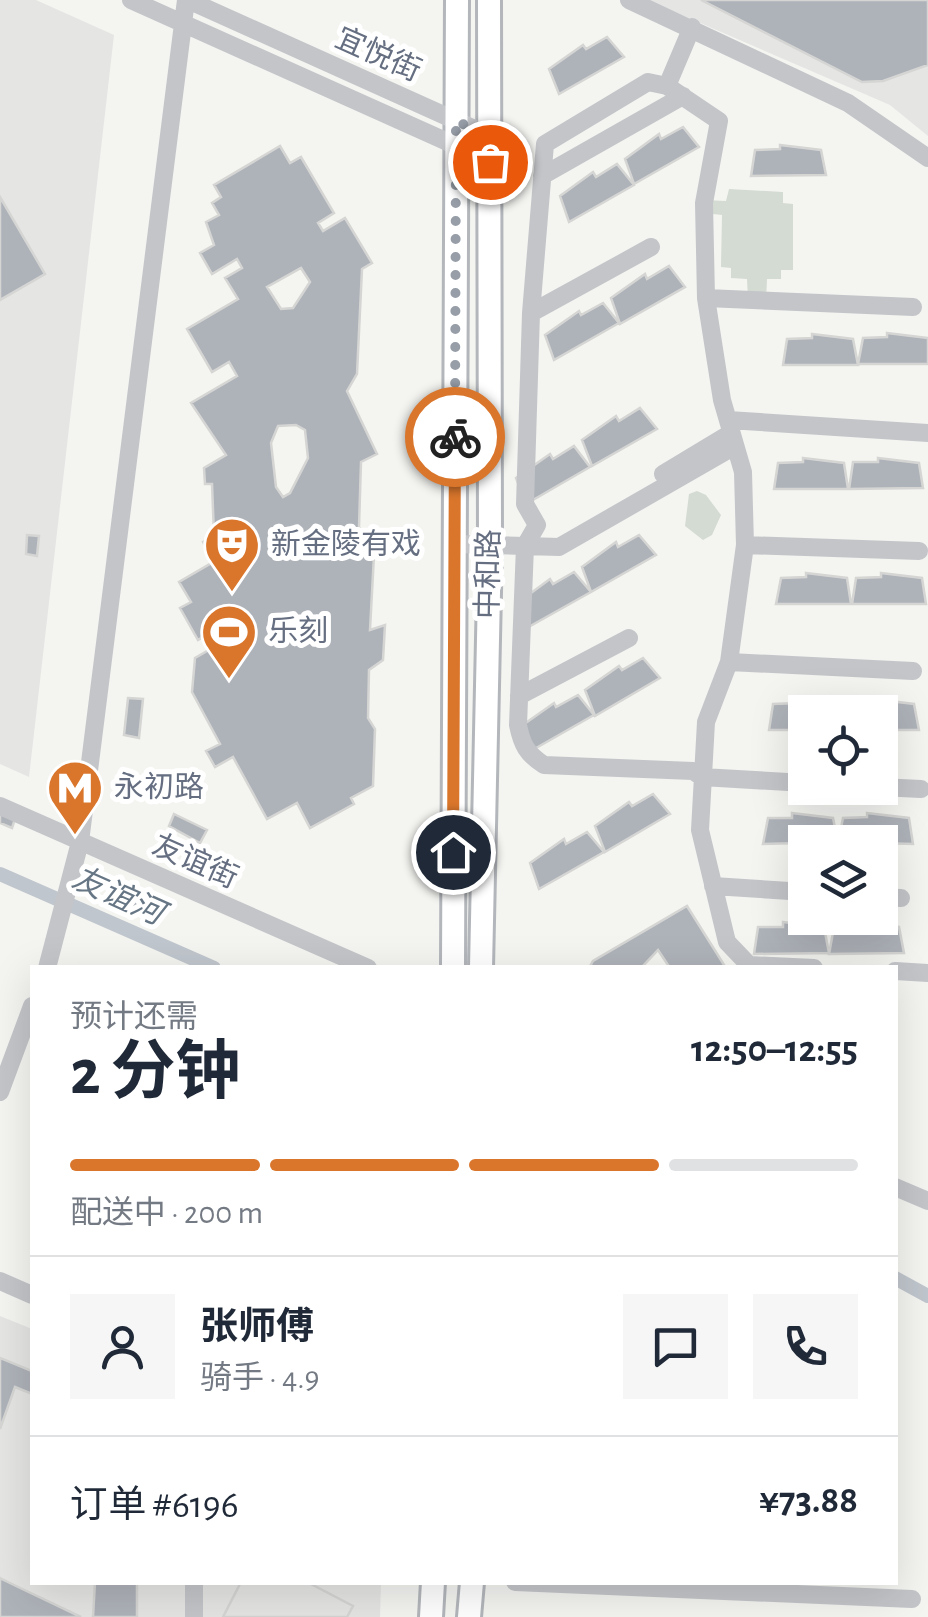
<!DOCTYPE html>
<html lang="zh">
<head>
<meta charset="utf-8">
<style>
  :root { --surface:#fff; --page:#f6f6f7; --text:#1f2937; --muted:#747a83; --line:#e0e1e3; --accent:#da762c }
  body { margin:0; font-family:"Alegreya Sans","Noto Sans SC",sans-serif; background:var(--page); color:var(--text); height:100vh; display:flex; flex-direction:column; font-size:38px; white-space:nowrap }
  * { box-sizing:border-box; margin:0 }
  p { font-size:32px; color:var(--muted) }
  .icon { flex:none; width:55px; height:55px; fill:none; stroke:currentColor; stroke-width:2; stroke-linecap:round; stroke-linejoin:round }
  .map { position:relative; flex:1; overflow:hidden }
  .details { position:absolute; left:30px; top:965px; width:868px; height:620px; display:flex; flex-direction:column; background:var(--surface); border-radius:0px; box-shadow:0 10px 40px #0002 }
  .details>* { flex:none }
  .fabs { position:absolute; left:788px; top:695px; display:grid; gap:20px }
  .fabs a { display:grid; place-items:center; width:110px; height:110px; border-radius:0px; background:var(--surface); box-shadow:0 10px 40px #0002; font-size:50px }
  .pin { position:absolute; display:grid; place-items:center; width:85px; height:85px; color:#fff; margin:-42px; border:5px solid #fff; border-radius:50%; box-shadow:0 2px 10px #0007 }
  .courier { position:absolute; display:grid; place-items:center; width:100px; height:100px; margin:-50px; border:8px solid #da762c; border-radius:50%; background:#fff; color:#222; box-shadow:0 2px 12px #0007 }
  .summary em { font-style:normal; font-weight:700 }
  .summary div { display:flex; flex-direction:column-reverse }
  .summary { display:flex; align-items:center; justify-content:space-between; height:170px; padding:0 40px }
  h1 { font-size:65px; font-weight:700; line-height:75px }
  .bar { display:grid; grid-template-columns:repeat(4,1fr); gap:15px 10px; align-content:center; height:120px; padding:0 40px }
  .bar i { height:12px; border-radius:8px; background:var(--line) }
  .bar .selected { background:var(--accent) }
  .bar p { grid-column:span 4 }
  .line { display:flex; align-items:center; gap:25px; padding:0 40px; border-top:2px solid var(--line) }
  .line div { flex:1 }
  .round { display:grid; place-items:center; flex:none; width:105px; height:105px; border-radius:0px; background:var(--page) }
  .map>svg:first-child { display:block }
  .built { fill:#e5e5e4 }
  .green { fill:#d4dbd2 }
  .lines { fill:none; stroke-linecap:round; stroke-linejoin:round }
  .canal { stroke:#c0c6cd; stroke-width:14 }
  .building { fill:#aeb2b9; stroke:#d5d6d4; stroke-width:2.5; fill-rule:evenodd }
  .major-casing { stroke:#b3b6bb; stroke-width:28 }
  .minor { stroke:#c3c5c9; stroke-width:18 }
  .major { stroke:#fff; stroke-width:22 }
  .done { stroke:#979ea8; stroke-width:10; stroke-dasharray:0 18 }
  .route { stroke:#da762c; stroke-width:12 }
  .labels { text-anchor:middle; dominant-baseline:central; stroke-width:10; stroke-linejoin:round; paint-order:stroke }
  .street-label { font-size:30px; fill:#656f81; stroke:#fff }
  .poi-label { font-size:30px; fill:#656f81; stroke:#fff; text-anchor:start }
  .water-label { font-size:32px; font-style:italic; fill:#667685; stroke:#fff }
</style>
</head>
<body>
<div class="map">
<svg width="928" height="1617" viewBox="0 0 928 1617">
  <rect width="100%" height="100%" fill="#f4f5f1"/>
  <path class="built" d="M0,0H36L114,35L29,777L0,764Z
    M647,0H928V136L890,105Z
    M0,1316L32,1329V1582L381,1583L380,1617H0Z"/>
  <path class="green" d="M729,189L783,192V203L793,204V270H781V279H767L766,301L748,300L747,279L731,278V268L721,267L722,215L704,213V200L726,201Z
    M697,491L706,495L721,515L712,535L703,540L685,526L689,494Z"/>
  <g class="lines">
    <path class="canal" d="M0,874L214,968
      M895,1278L928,1296"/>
  </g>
  <path class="building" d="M701,0H928V65L883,81L862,82Z
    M607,37L624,57L559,94L549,69L583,45L586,49Z
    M683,127L699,147L634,184L625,159L659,134L661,139Z
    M780,145L821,150L826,175L751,176L755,150L780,149Z
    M280,146L290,163L301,157L334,213L318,223L323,231L345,218L372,263L362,269L357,374L347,391L377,454L361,462L359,527L374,555L370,630L385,625L383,660L369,670L368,718L375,729L373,786L351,798L354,804L310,828L297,803L267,819L233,757L215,767L206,751L220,744L192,692L195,658L221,643L219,639L211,643L206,635L198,640L180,608L191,602L179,582L232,551L225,540L208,550L203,542L214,535L212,484H205L204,468L226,455L191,403L237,376L229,362L212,372L187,329L238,299L225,278L242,268L237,259L212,274L200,253L214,245L206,222L219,215L212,203L221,197L214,185ZM301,268L310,282L293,308L281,309L267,287ZM296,425L305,430L308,458L290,493L283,497L276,487L271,443L278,426Z
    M617,164L634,185L569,222L560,196L593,172L596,177Z
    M0,197L45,274L0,300Z
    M669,266L685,287L620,324L611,298L645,274L647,279Z
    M603,303L619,323L554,360L545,335L579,311L581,315Z
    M887,333L928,338V364H858L863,338L887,337Z
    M812,334L853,339L858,365H783L787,339L812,338Z
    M640,408L657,429L592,466L582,440L616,416L619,421Z
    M574,446L590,467L526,504L516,478L550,454L553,459Z
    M803,458L844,463L848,489H774L778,463L803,462Z
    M878,458L919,463L923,488L849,489L853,462H878Z
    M27,535L39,536L37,556L26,554Z
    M639,535L656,555L591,592L582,567L616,542L618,547Z
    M574,572L591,592L525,629L516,604L550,579L553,584Z
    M806,573L847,578L851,604H776L781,578L806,577Z
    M881,573L922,578L926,604H852L856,578L881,577Z
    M643,658L660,678L595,716L585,690L619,666L622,670Z
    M578,695L594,715L529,752L520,727L554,703L556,707Z
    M128,698L143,699L139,738L124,735Z
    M798,699L839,704L843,712H805V730H769L773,704L798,703Z
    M873,699L914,704L919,730H880V712H844L848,711V703H873Z
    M653,794L670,814L605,852L595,826L629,802L632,806Z
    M0,809L16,816L12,828L0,823Z
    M792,813L833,818L838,842L763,844L768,818H792Z
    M867,813L909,818L913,844L838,842L843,818L867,817Z
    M174,814L207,830L200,843L169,826Z
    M587,832L604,852L539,889L530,863L564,839L566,844Z
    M132,895L164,910L158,922L128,905Z
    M687,906L726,968H670L658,950L641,968H589L593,961Z
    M783,922L824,927L829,953L754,954L758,927H783Z
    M858,922L899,927L904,953L829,954L834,927H858Z
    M0,1358L32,1371V1394L15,1387L0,1429Z
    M0,1578L14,1585L81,1617H0Z
    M95,1582H137V1617H93Z
    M241,1582H307L353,1606L347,1617H223Z
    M241,1582H307L353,1606L347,1617H223Z"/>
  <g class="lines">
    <g class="major-casing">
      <path id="major" d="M453,968L457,0
        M481,968L490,545L489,0
        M431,1617L433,1582
        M469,1617L472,1582"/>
    </g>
    <path class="minor" d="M131,0L490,161
      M188,0L490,136
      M629,0L848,103L928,158
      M692,27L667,86L719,121L704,203L706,298L722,400L743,472L745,545L729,662L706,722L700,830L727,942L749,965L814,968
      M667,86L648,82L545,144L531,313L525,504L537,525L525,546L518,725C522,745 527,754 544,765L693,771L702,777L805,783
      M542,176L683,96
      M706,298L913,307
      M531,313L651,247
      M728,420L928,433
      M663,474L731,433
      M454,544L559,547L735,446
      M745,545L919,551
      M729,662L913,671
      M519,696L629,638
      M880,787L921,789
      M0,806L368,968
      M713,886L805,892
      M880,897L901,898
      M47,968L80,842L186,0
      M895,971L928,973
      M0,1092L32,1006
      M895,1187L928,1201
      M0,1281L32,1295
      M515,1582L912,1599
      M194,1617V1582"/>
    <use href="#major" class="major"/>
  </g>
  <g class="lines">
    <path class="done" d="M455,437L456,121L490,136V162"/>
    <path class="route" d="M453,852L455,437"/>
  </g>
  <defs>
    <g id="theatre-pin" transform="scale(2.875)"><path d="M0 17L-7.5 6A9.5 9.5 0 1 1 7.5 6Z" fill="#da762c" stroke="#fff"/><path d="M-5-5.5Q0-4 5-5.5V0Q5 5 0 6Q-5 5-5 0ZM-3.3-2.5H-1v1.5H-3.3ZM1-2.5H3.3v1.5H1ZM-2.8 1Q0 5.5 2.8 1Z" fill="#fff"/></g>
    <g id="stadium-pin" transform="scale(2.875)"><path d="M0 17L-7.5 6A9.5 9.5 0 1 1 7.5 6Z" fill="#da762c" stroke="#fff"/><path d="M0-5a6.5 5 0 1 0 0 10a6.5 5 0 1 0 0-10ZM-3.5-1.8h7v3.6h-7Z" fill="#fff"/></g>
    <g id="metro-pin" transform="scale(2.875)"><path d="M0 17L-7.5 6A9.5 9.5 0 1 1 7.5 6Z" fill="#da762c" stroke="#fff"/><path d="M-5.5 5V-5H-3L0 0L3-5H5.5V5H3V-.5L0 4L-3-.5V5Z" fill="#fff"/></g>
  </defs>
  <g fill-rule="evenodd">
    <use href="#theatre-pin" x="232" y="545"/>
    <use href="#stadium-pin" x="229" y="632"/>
    <use href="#metro-pin" x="75" y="788"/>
  </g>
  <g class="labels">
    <g class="street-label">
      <text transform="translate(378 55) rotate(24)">宜悦街</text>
      <text transform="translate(489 574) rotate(-89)">中和路</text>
      <text transform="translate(195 862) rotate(24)">友谊街</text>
    </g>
    <g class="poi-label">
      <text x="271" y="545">新金陵有戏</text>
      <text x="268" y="632">乐刻</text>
      <text x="114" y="788">永初路</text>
    </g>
    <g class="water-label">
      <text transform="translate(118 896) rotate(24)">友谊河</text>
    </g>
  </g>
</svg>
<div class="fabs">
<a><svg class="icon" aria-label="locate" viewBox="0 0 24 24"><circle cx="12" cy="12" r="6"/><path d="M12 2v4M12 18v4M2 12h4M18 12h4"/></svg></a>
<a><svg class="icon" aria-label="layers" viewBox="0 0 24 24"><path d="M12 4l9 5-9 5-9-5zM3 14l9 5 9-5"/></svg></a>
</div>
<div class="pin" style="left:490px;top:162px;background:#ea580c"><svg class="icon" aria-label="bag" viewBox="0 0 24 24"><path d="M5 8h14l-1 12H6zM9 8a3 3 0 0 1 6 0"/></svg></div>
<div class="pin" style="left:453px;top:852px;background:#1f2937"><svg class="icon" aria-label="home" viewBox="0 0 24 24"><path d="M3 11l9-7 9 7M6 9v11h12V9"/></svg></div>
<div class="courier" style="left:455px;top:437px"><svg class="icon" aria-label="bike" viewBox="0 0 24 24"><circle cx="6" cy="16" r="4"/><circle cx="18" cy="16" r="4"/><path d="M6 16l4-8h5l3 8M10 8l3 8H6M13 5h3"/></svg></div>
<section class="details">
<div class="summary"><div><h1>2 分钟</h1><p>预计还需</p></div><em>12:50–12:55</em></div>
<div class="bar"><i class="selected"></i><i class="selected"></i><i class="selected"></i><i></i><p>配送中 · 200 m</p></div>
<div class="line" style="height:180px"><a class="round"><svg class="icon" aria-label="person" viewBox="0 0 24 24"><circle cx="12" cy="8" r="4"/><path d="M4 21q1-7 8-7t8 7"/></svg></a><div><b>张师傅</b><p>骑手 · 4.9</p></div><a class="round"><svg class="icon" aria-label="chat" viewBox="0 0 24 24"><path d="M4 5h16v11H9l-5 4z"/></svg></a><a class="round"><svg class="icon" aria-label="phone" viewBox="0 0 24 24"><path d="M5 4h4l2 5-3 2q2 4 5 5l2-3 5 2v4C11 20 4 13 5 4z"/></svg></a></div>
<div class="line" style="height:130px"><div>订单 #6196</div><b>¥73.88</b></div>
</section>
</div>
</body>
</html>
